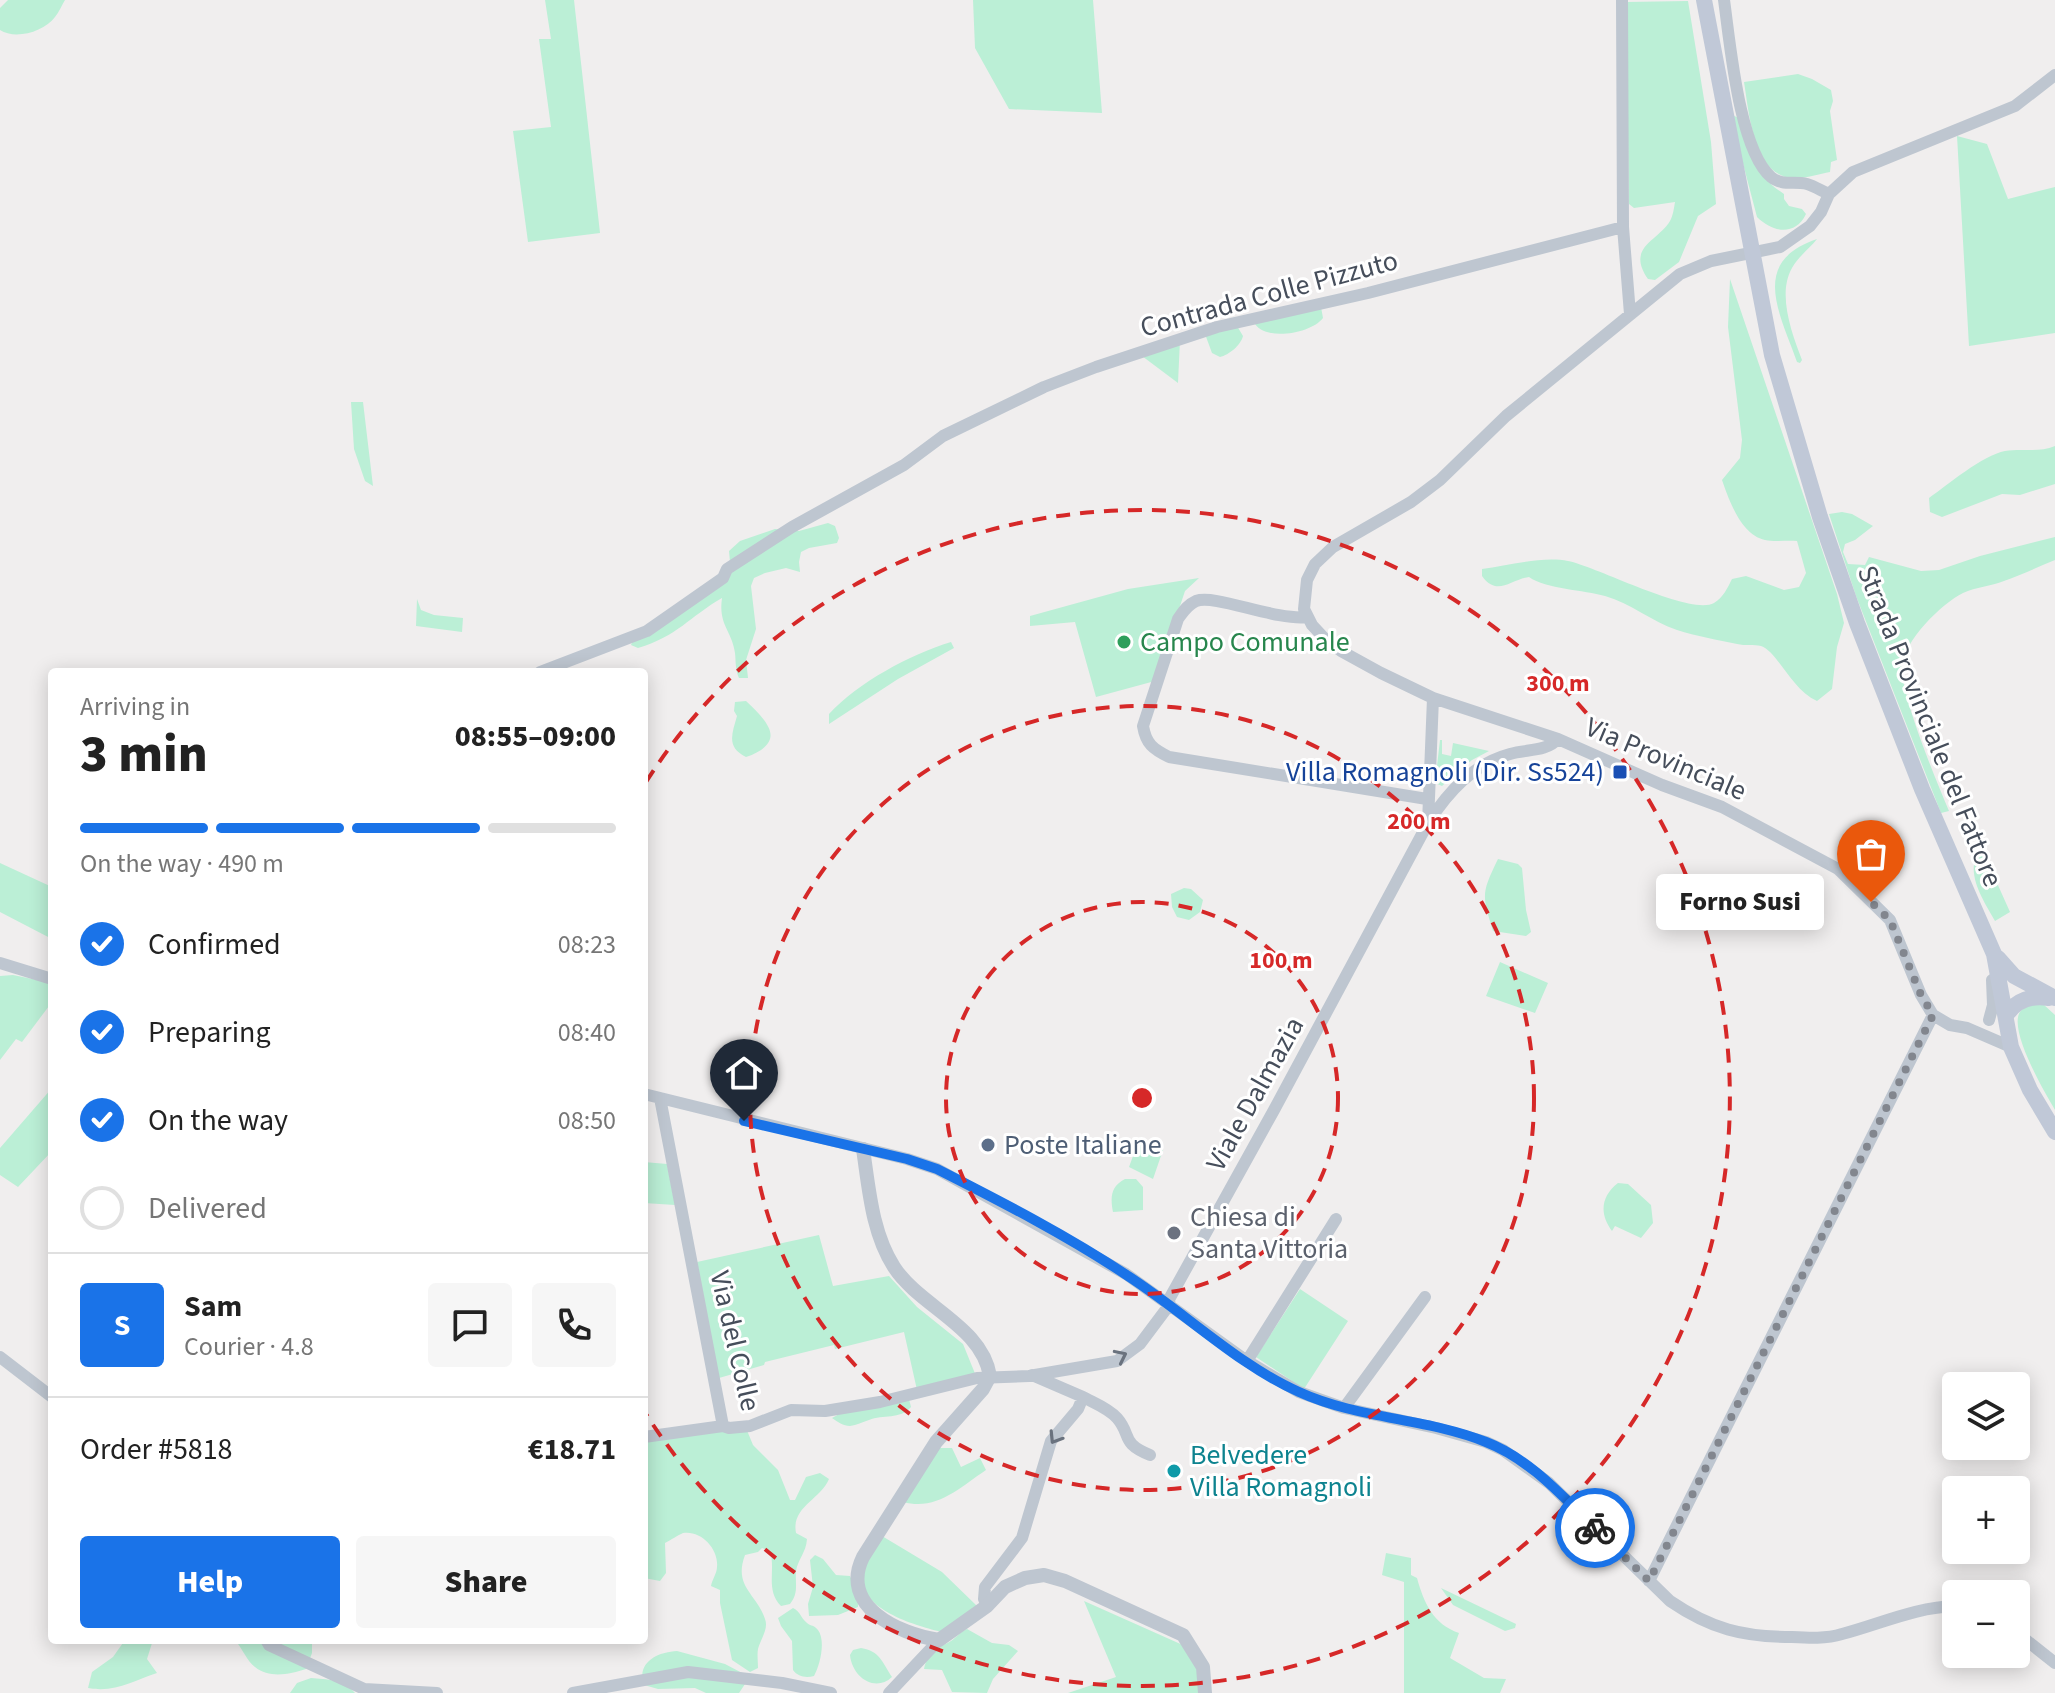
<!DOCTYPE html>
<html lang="en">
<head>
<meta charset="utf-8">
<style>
  :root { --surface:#fff; --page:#f6f6f6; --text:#222; --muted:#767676; --line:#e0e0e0; --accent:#1a73e8 }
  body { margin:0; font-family:"Source Sans 3",sans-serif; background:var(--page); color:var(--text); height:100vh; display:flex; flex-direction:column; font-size:30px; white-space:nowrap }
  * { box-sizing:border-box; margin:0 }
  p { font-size:26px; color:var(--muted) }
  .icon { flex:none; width:44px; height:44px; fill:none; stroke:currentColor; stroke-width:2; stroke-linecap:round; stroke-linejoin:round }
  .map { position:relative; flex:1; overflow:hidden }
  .drawer { position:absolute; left:48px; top:668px; width:600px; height:976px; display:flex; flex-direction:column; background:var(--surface); border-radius:8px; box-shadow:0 4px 20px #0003 }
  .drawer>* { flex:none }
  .fabs { position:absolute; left:1942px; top:1372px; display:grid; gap:16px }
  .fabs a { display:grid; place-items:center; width:88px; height:88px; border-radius:8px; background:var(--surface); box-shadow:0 4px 20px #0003; font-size:40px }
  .pin { position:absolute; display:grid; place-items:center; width:68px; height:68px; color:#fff; margin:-82px -34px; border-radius:50% 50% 50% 0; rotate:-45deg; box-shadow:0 0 8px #0007 }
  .pin .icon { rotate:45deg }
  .courier { position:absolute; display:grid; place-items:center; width:80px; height:80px; margin:-40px; border:6px solid #1a73e8; border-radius:50%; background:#fff; color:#222; box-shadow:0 2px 10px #0007 }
  .bubble { position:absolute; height:56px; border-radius:8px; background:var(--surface); box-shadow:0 4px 20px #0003; font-size:26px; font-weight:800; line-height:56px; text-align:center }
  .headline em { font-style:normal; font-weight:800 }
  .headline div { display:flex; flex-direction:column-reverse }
  .headline { display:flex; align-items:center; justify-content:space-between; height:136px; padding:0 32px }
  h1 { font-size:52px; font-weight:800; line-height:60px }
  .bar { display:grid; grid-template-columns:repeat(4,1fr); gap:12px 8px; align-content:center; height:96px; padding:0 32px }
  .bar i { height:10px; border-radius:6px; background:var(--line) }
  .bar .active { background:var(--accent) }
  .bar p { grid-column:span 4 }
  .line { display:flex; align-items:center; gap:20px; padding:0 32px; border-top:2px solid var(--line) }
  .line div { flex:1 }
  .round { display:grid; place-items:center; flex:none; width:84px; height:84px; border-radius:8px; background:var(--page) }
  ol { padding:0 32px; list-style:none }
  li { display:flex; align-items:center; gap:24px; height:88px }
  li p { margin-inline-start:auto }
  li .icon { padding:8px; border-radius:50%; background:var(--accent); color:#fff; stroke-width:4 }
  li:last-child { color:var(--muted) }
  li i { width:44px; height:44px; border:4px solid var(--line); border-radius:50% }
  .button { display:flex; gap:16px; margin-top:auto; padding:16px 32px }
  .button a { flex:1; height:92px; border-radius:8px; background:var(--accent); color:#fff; font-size:32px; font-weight:800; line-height:92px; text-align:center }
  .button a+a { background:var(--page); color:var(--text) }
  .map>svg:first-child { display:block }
  .green { fill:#bbefd6 }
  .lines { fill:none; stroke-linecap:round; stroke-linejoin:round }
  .minor { stroke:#bec6d0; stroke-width:12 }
  .tertiary { stroke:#bec6d0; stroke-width:14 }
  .secondary { stroke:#c0c8d7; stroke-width:16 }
  .oneway { stroke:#6a727e }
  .done { stroke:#82868e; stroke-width:8; stroke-dasharray:0 14.4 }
  .route { stroke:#1a73e8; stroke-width:10 }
  .ring { fill:none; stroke:#d62828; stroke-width:4; stroke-dasharray:14 10 }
  .leisure-dot { fill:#2e9e5b; stroke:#fff; stroke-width:3 }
  .transit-dot { fill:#1a4fb4; stroke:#fff; stroke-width:3 }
  .service-dot { fill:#5c6f8a; stroke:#fff; stroke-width:3 }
  .worship-dot { fill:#6b7280; stroke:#fff; stroke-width:3 }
  .culture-dot { fill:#0f9aa8; stroke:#fff; stroke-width:3 }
  .labels { text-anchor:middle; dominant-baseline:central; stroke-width:6; stroke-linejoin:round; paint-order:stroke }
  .street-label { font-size:28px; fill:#464e5b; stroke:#fff }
  .leisure-label { font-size:28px; fill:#27864d; stroke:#fff; text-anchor:start }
  .transit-label { font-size:28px; fill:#164399; stroke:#fff; text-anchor:end }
  .service-label { font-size:28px; fill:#4e5e75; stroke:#fff; text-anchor:start }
  .worship-label { font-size:28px; fill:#5b616d; stroke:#fff; text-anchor:start }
  .culture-label { font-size:28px; fill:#0d838f; stroke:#fff; text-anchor:start }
  .centre { fill:#d62828; stroke:#fff; stroke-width:4 }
  .ring-label { font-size:24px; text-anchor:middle; font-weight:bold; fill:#d62828; stroke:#fff; stroke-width:6; stroke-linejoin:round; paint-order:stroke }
</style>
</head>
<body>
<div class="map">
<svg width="2055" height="1693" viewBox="0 0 2055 1693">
  <rect width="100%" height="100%" fill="#f0eeee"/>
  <path class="green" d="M8,0H65C62,5 59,12 55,17C44,32 15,40 0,30V8Z
    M545,0H574L600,233L528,242L513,131L551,127L539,39H551Z
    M973,0H1093L1102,113L1009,109L975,48Z
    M1688,1L1711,142L1716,204L1698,216L1679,262L1655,280L1648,279C1626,247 1657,242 1670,221C1673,216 1674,208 1675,202L1634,208L1629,204L1626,2Z
    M1798,74L1812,79L1831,90L1833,101L1830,111L1837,160L1831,162L1830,172C1819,174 1804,179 1792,178C1753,175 1749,112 1744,82Z
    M1730,114L1741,119C1751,153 1753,174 1784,194V199L1789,206L1802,209L1806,214C1795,237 1772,232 1757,217Z
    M1957,136L1987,144L2008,199L2055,187V333L1969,346Z
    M1817,239C1810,248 1798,257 1792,268C1777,294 1792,334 1802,360L1800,363L1797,362C1780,313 1749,262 1817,239Z
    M1730,279L1837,594L1844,623L1837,647L1832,689L1817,701C1791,689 1778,652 1761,646C1754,644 1745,646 1737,644C1718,640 1696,636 1677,630C1652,622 1631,603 1605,596C1584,590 1546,589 1529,577C1510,580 1497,597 1482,576V569C1508,566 1541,556 1568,561C1598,567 1690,616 1714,603C1723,598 1728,587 1732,579L1746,576L1784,590L1799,587L1806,573L1797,541C1787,540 1775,542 1765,540C1741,535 1729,500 1722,480L1740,458L1742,440L1728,327Z
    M1321,307L1323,318C1311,334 1263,342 1254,322Z
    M1237,326L1243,336C1241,345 1229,355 1220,357L1212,353L1205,334Z
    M1180,340L1178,383L1142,356Z
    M351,402H363L373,486L365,481L354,449Z
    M2055,446V484L2020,495L2002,494L1942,517L1930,512L1929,498C1947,485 1983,455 2005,451C2022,448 2039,453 2055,446Z
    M1842,512L1852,514L1873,526L1855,540L1845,544L1843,552L1848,564L1865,565L1869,557L1921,571L1939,570L1980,556L2055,537V560C2038,567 2021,575 2004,581C1991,586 1976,587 1963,593C1942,603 1903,642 1902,666C1901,697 1936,780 1949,811L1941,813L1856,596L1829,514Z
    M828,523L835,526L839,538L837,543L809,548L801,552L799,562L800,572L786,568L765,573L754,578L751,586L756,629L746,660L748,678H739C735,669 736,662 735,653C732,631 718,625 722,598C689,617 678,636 638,648L631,645L633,640L723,579L730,562L729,551L740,541L775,529L799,531Z
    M1199,578L1185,591L1155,681L1096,697L1075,622L1030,626V616L1128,589Z
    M417,599L421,610L434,615L463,618L462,632L416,626Z
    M951,642L954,648L898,679L829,724V714C859,682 909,655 951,642Z
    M746,701C768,722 788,742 746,757C726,747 732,734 737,716L734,711L735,702Z
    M1440,740H1442V754L1451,756L1453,743L1489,751L1472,760L1442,786L1435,783Z
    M1984,854L2010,912L1995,921C1985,903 1969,880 1975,859Z
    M1498,859L1518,864L1522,868L1526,910L1531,932L1526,936L1493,931C1482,895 1481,894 1498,859Z
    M0,863L52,887V939L0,912Z
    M1184,888L1191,889L1203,900L1200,912L1189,920L1177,917L1172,907L1171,894Z
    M1500,962L1548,983L1535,1013L1486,996Z
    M13,975L52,983V1002L22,1042L16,1039L0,1060V976Z
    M2043,1004L2055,1015V1110C2045,1093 2008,1030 2020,1012C2025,1004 2034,1005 2043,1004Z
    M52,1088V1151L18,1187L0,1175V1148Z
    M1140,1137L1163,1150L1153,1179L1129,1167Z
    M644,1162L667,1164L675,1205L644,1203Z
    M1125,1179H1136L1143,1187V1210L1113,1212C1110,1197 1111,1186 1125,1179Z
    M1618,1183L1628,1184L1651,1205L1653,1223L1641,1238L1615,1226L1612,1231C1599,1214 1601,1196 1618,1183Z
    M819,1235L833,1286L889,1276L917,1307L963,1344L976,1376L917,1390L904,1332L835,1349L834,1345L765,1362L764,1365L719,1378L697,1262Z
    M1300,1289L1348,1321L1304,1389L1256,1357Z
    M909,1399L911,1407C900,1420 883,1414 869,1420C862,1422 857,1425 850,1426C843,1426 838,1422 832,1418L843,1412Z
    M746,1428L753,1445L778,1470L790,1500H795L806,1477L820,1473L829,1479C820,1500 791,1507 796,1533L807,1539C806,1553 798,1559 796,1571C795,1584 799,1593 790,1604L781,1606C765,1589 776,1571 770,1551L762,1548L758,1552L745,1555C733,1587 757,1594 765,1619C769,1629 760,1640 758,1649C757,1655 758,1662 758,1668L750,1672L732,1660L720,1603V1590L711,1586C712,1580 717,1573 717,1567C719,1549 701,1530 683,1533C678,1535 671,1540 665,1543L666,1573L660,1581L644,1578V1438Z
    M939,1448H952L961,1467L980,1458L986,1470C959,1488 937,1511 903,1502Z
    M882,1536L942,1572L977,1606L942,1632C917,1626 857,1609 863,1575C865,1560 874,1548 882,1536Z
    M1386,1553L1411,1558V1575L1417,1578C1424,1603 1433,1624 1459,1633L1450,1658L1484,1678L1506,1679L1500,1693H1404V1582L1382,1575Z
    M815,1555L823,1559L836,1575L850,1576L858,1594V1607L838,1615L809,1616L808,1604L813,1587L810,1560Z
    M1441,1588L1516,1624L1515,1628L1505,1631L1453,1605Z
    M1084,1601L1185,1646L1197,1662L1200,1693H1068L1116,1677Z
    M793,1608C801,1612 800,1617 807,1623C812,1627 813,1624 818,1630C826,1641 820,1665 814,1676C806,1678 798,1677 793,1670L792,1641L781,1626L778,1618Z
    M967,1629L992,1643L1009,1645L1018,1651L993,1679L987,1693L952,1692L942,1670L924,1669C928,1651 937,1649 951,1641C957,1637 960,1632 967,1629Z
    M125,1640H153L147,1659L157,1673C133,1681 115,1693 88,1688L92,1672L113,1657Z
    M235,1640H312V1653L306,1669C290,1674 270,1679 255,1667C247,1661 242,1648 235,1640Z
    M861,1648C880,1651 882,1662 892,1677C875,1693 852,1677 850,1655L853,1650Z
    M677,1651L725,1664L744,1674L745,1684L739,1693H706L695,1688L658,1689L644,1685C636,1662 658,1652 677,1651Z
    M311,1678C326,1679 345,1680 355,1693H290L297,1683Z"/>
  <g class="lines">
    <path class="minor" d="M1622,0L1623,227L1630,314
      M1724,0C1730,42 1739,150 1771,177C1782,186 1794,181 1807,184C1814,186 1822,191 1829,194
      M1308,617C1275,621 1216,594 1196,601C1187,605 1183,612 1178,619L1143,726C1146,744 1153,749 1169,757L1427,799
      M540,672L647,631L723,578L727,569L792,527L904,465L943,436L1044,387L1096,367L1217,327L1368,293L1623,227
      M1428,823C1448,792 1473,764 1510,754C1527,749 1546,752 1558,739
      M0,963L52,979
      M1989,1020L1993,1005L1992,980
      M2011,1047L1967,1028L1950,1025L1933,1015L1921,995L1890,920L1838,869L1722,807L1662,785L1558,739L1433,698L1381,673L1341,651L1325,639L1312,625L1304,609L1307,580L1315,564L1333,547L1411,502L1440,480L1506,416L1680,274L1711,261L1780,247L1810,226L1821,212L1829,194L1853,172L2015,106L2055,75
      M644,1094L907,1159L937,1169L1126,1274L1247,1361L1299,1392L1344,1408L1436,1428L1486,1442L1503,1450L1549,1483L1670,1601C1711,1629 1743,1637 1792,1637C1809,1638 1826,1639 1842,1634C1880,1624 1916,1607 1956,1606
      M660,1098L723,1426L729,1428L750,1426L791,1410L825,1411L880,1402L977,1378L1029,1376L1117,1361L1140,1344L1170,1304
      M1167,1303L1274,1110L1428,823L1433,698
      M0,1357L52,1397
      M1247,1361L1336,1219
      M1083,1397C1094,1403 1108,1408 1117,1418C1132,1435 1120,1443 1150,1455
      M1344,1408L1425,1297
      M644,1437L723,1426
      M1649,1581L1933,1015
      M987,1606L984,1599L985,1587L1022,1538L1051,1441L1078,1409L1083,1397L1032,1375
      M2016,1632L2055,1663
      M266,1640L269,1645L364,1689L437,1693
      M573,1693L688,1672L782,1683L831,1693
      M889,1693L939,1640"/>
    <path class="tertiary" d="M863,1149C869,1189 872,1233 894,1267C920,1307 982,1326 990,1376L983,1389L936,1442L863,1557C839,1606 898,1634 939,1640L987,1606L1005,1587L1025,1578L1044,1575L1065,1581L1183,1635L1203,1667L1205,1693"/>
    <path class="secondary" d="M1704,0L1772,355L1820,517L1857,623L1922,789L1994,954L2011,1047L2030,1090L2055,1132
      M1998,958L2014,976L2055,998
      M2007,1014C2017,1000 2032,995 2049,998"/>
  </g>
  <defs><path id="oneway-chevron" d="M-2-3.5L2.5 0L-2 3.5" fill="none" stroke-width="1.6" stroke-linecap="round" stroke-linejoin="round" transform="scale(2)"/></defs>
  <g class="oneway">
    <use href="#oneway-chevron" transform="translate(1121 1356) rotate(-26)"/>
    <use href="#oneway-chevron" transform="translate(1055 1438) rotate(122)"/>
  </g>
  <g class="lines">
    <path class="done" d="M1595,1528L1649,1581L1933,1015L1921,995L1890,920L1871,902"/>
    <path class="route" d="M744,1121L907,1159L937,1169C1002,1202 1068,1236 1128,1276C1184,1312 1238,1365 1299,1392C1358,1419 1426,1418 1486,1442C1530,1459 1562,1496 1595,1528"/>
  </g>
  <g class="ring">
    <circle cx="1142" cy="1098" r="196"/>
    <circle cx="1142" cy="1098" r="392"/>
    <path d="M646 782A588 588 0 1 1 646 1414"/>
  </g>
  <circle class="leisure-dot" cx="1124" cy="642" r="8"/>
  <rect class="transit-dot" x="1612" y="764" width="16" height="16" rx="4"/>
  <circle class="service-dot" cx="988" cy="1145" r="8"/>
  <circle class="worship-dot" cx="1174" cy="1233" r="8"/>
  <circle class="culture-dot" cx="1174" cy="1471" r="8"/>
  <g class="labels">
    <g class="street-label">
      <text transform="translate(1269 294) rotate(-15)">Contrada Colle Pizzuto</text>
      <text transform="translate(1930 726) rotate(68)">Strada Provinciale del Fattore</text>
      <text transform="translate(1666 759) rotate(23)">Via Provinciale</text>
      <text transform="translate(1255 1094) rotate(-61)">Viale Dalmazia</text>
      <text transform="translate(735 1341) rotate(77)">Via del Colle</text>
    </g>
    <g class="leisure-label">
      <text x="1140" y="642">Campo Comunale</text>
    </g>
    <g class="transit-label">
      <text x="1604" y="772">Villa Romagnoli (Dir. Ss524)</text>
    </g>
    <g class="service-label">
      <text x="1004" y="1145">Poste Italiane</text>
    </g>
    <g class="worship-label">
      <text x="1190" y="1217">Chiesa di<tspan x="1190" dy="32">Santa Vittoria</tspan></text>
    </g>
    <g class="culture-label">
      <text x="1190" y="1455">Belvedere<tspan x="1190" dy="32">Villa Romagnoli</tspan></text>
    </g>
  </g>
  <circle cx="1142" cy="1098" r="12" class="centre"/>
  <g class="ring-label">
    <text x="1558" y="691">300 m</text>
    <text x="1419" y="829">200 m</text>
    <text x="1281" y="968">100 m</text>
  </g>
</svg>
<div class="fabs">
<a><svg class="icon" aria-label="layers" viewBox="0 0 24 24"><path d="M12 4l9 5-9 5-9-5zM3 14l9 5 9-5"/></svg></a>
<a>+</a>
<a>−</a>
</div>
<div class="pin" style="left:1871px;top:902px;background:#ea580c"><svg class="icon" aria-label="bag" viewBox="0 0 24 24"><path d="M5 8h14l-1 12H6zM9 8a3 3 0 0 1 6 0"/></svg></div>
<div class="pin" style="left:744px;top:1121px;background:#1f2937"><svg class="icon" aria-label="home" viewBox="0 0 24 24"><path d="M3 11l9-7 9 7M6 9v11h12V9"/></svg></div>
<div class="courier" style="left:1595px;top:1528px"><svg class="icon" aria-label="bike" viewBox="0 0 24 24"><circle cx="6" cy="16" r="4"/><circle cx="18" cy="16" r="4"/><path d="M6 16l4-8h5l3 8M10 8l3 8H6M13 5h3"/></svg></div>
<div class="bubble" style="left:1656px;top:874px;width:168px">Forno Susi</div>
<section class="drawer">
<div class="headline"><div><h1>3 min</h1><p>Arriving in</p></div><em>08:55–09:00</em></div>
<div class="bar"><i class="active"></i><i class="active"></i><i class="active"></i><i></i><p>On the way · 490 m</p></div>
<ol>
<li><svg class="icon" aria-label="check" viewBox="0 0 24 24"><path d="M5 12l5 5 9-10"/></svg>Confirmed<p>08:23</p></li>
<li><svg class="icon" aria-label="check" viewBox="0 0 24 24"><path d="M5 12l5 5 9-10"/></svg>Preparing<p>08:40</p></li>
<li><svg class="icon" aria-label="check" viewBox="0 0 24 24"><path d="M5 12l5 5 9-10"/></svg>On the way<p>08:50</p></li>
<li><i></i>Delivered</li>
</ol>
<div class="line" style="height:144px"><b class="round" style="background:var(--accent);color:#fff">S</b><div><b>Sam</b><p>Courier · 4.8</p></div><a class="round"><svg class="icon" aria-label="chat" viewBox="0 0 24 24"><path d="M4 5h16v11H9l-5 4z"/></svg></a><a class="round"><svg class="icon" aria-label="phone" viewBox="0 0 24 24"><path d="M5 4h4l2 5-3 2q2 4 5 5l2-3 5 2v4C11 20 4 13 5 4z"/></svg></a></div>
<div class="line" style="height:104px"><div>Order #5818</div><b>€18.71</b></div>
<div class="button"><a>Help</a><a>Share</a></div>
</section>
</div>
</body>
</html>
